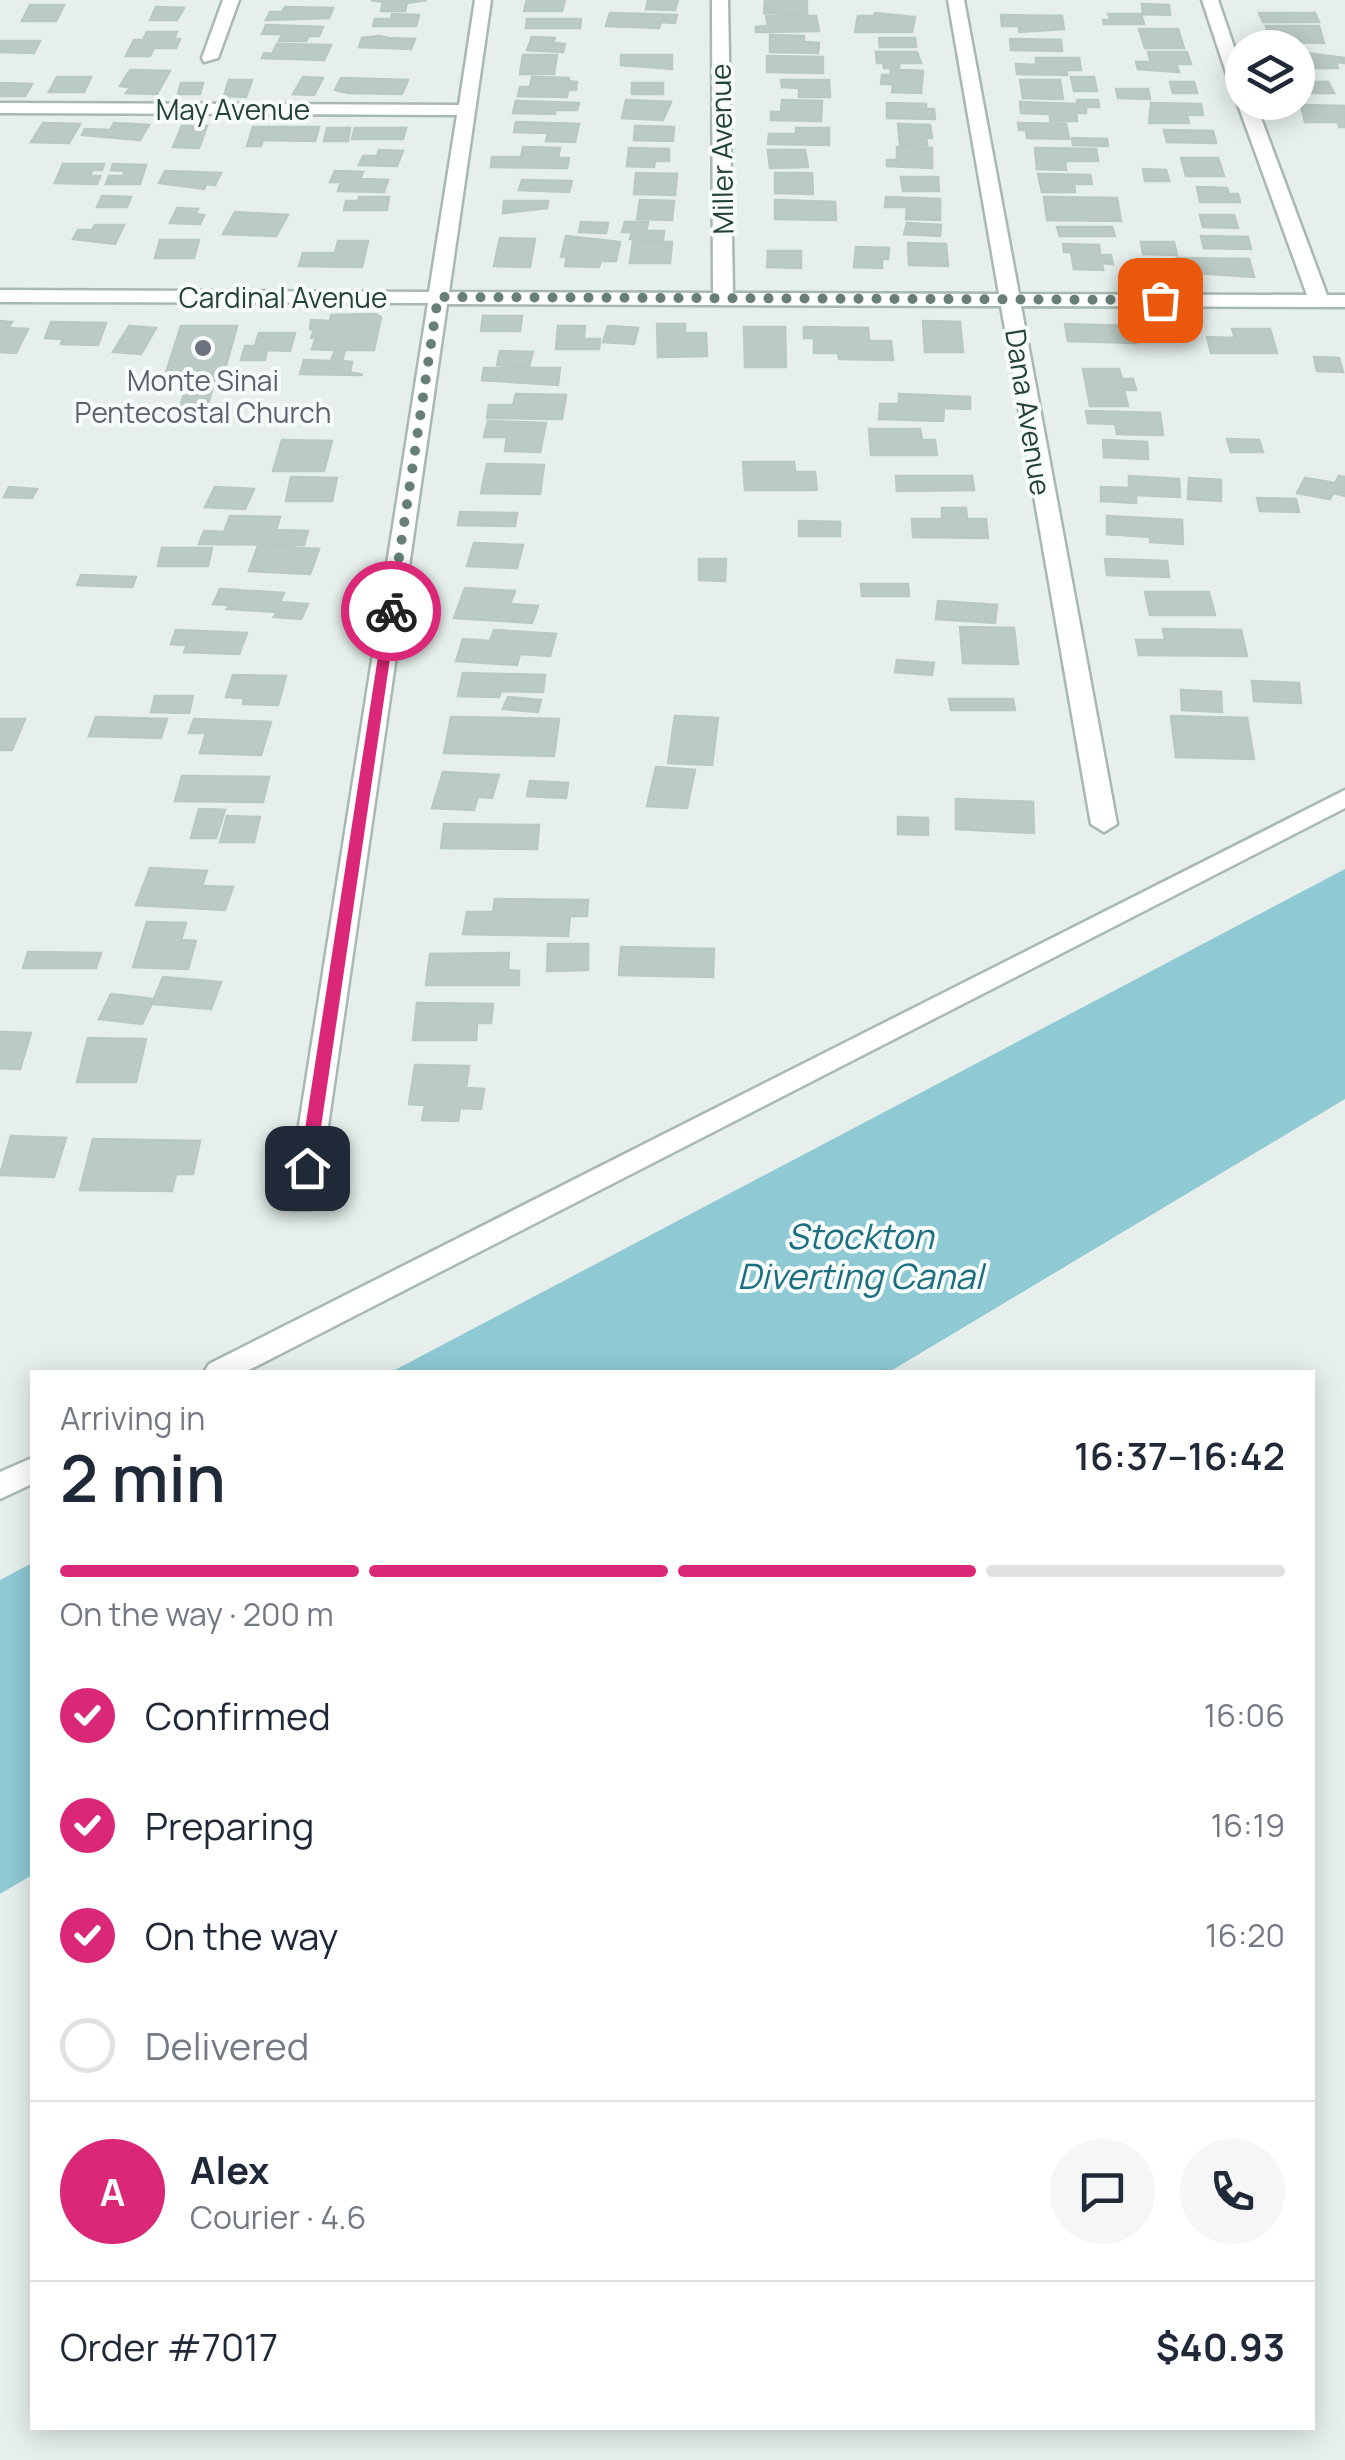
<!DOCTYPE html>
<html lang="en">
<head>
<meta charset="utf-8">
<style>
  :root { --surface:#fff; --page:#f6f6f7; --text:#1f2937; --muted:#747a83; --line:#e0e1e3; --accent:#db2777 }
  body { margin:0; font-family:Manrope,sans-serif; background:var(--page); color:var(--text); height:100vh; display:flex; flex-direction:column; font-size:38px; white-space:nowrap }
  * { box-sizing:border-box; margin:0 }
  p { font-size:32px; color:var(--muted) }
  .icon { flex:none; width:55px; height:55px; fill:none; stroke:currentColor; stroke-width:2; stroke-linecap:round; stroke-linejoin:round }
  .map { position:relative; flex:1; overflow:hidden }
  .drawer { position:absolute; left:30px; top:1370px; width:1285px; height:1060px; display:flex; flex-direction:column; background:var(--surface); border-radius:0px; box-shadow:0 5px 25px #0003 }
  .drawer>* { flex:none }
  .tools { position:absolute; left:1225px; top:30px; display:grid; gap:20px }
  .tools a { display:grid; place-items:center; width:90px; height:90px; border-radius:50%; background:var(--surface); box-shadow:0 5px 25px #0003; font-size:50px }
  .pin { position:absolute; display:grid; place-items:center; width:85px; height:85px; color:#fff; margin:-42px; border-radius:20px; box-shadow:0 5px 15px #0006 }
  .courier { position:absolute; display:grid; place-items:center; width:100px; height:100px; margin:-50px; border:8px solid #db2777; border-radius:50%; background:#fff; color:#222; box-shadow:0 2px 12px #0007 }
  .headline em { font-style:normal; font-weight:600 }
  .headline div { display:flex; flex-direction:column-reverse }
  .headline { display:flex; align-items:center; justify-content:space-between; height:170px; padding:0 30px }
  h1 { font-size:65px; font-weight:600; line-height:75px }
  .bar { display:grid; grid-template-columns:repeat(4,1fr); gap:15px 10px; align-content:center; height:120px; padding:0 30px }
  .bar i { height:12px; border-radius:8px; background:var(--line) }
  .bar .on { background:var(--accent) }
  .bar p { grid-column:span 4 }
  .line { display:flex; align-items:center; gap:25px; padding:0 30px; border-top:2px solid var(--line) }
  .line div { flex:1 }
  .round { display:grid; place-items:center; flex:none; width:105px; height:105px; border-radius:52px; background:var(--page) }
  ol { padding:0 30px; list-style:none }
  li { display:flex; align-items:center; gap:30px; height:110px }
  li p { margin-inline-start:auto }
  li .icon { padding:10px; border-radius:50%; background:var(--accent); color:#fff; stroke-width:4 }
  li:last-child { color:var(--muted) }
  li i { width:55px; height:55px; border:5px solid var(--line); border-radius:50% }
  .map>svg:first-child { display:block }
  .water { fill:#8ec9d4 }
  .building { fill:#bbcac4; stroke:#b8c9c2; stroke-width:2.5 }
  .lines { fill:none; stroke-linecap:round; stroke-linejoin:round }
  .street-casing { stroke:#a8b8b2; stroke-width:5 }
  .street { fill:#fff; fill-rule:evenodd }
  .route { fill:#db2777 }
  .done { stroke:#687f78; stroke-width:10; stroke-dasharray:0 18 }
  .worship-dot { fill:#6b7280; stroke:#f7fbf9; stroke-width:4 }
  .labels { text-anchor:middle; dominant-baseline:central; stroke-width:8; stroke-linejoin:round; paint-order:stroke }
  .far-street-label { font-size:28px; fill:#24423a; stroke:#f7fbf9 }
  .far-worship-label { font-size:28px; fill:#5b616d; stroke:#f7fbf9 }
  .water-label { font-size:35px; font-style:italic; fill:#1c6f80; stroke:#f7fbf9 }
</style>
</head>
<body>
<div class="map">
<svg width="1345" height="2460" viewBox="0 0 1345 2460">
  <rect width="100%" height="100%" fill="#e6efeb"/>
  <path class="water" d="M1345,869V1099L889,1372H391Z
    M32,1563V1875L0,1894V1580Z"/>
  <path class="building" d="M371,0H427L407,3L405,11H381L383,2Z
    M527,0H565L562,11H524Z
    M648,0H678L675,10L646,9Z
    M765,0H807V14L764,13Z
    M1142,4L1169,5L1170,15L1143,14Z
    M30,5H64L56,21H22Z
    M156,7L184,8L177,20H150Z
    M285,7L333,8L329,18L266,20L270,12H282Z
    M610,13L677,15L675,23L661,22L659,28L606,26Z
    M875,13L915,17L912,32H855L858,16H874Z
    M1259,13H1315L1319,22H1263Z
    M392,14L419,15L416,26H373L375,19H391Z
    M1108,14H1141L1144,24H1104L1103,20H1111Z
    M1001,15L1062,16L1064,29L1019,32V26H1002Z
    M766,16H816L819,31L756,32V27L768,26Z
    M527,19H581L580,28H526Z
    M266,25L323,27L319,36H309L306,41H279L282,34H262Z
    M1266,26H1319L1324,43L1285,42L1283,38L1269,37Z
    M1139,29H1178L1184,48H1145Z
    M147,32H177L174,39H180L176,48H154L150,56H126L134,40H143Z
    M770,35L804,36V42L819,43L818,53L770,52Z
    M379,36L389,38L415,39L411,49L359,47L362,38Z
    M532,37L555,38L553,43L565,44L563,52L527,50Z
    M879,38H915L916,47H880Z
    M1010,39L1061,40L1062,51L1011,50Z
    M1,41H40L34,53L0,52Z
    M277,44L331,45L324,60L262,58L264,53L272,54Z
    M876,52H917L921,63H899V68H884L883,63H877Z
    M1148,52H1187L1191,64H1176L1179,72L1138,69L1136,62H1151Z
    M1298,52L1345,58V63L1336,62L1338,68H1313L1314,73H1298Z
    M523,55H557L554,74H520Z
    M621,55H672V69L621,65Z
    M767,56L823,57V73L767,72Z
    M1036,58H1079L1081,70H1066L1067,75L1017,74L1016,64L1036,65Z
    M891,69L923,71L921,93L892,92L893,84H881L882,75H890Z
    M130,70L170,71L157,94L126,93L130,87L120,86Z
    M57,77H91L84,92H49Z
    M303,77L323,78L314,95L293,94Z
    M532,77L569,78V81L577,82L576,90H568L567,97L518,96L520,87H530Z
    M1071,77H1094L1097,91H1074Z
    M341,78L408,80L402,94L348,93L335,90Z
    M229,80H252L246,97L224,96Z
    M781,80H829L830,97H799V88L782,87Z
    M1020,80H1060L1063,99L1023,98Z
    M1170,82H1194L1197,93H1173Z
    M1298,82H1328L1334,93H1298Z
    M0,83L32,84L25,96H0Z
    M181,83H203L200,94H178Z
    M632,83H663V94H632Z
    M1116,89H1148L1150,99L1118,98Z
    M626,100L671,102L663,120L622,118Z
    M782,100L822,101L821,121L771,120V112H781Z
    M1077,100H1098L1099,107H1086V113H1076L1077,121H1050V114L1021,113L1020,102L1078,104Z
    M516,101L579,103L577,110H555V114L513,113Z
    M887,103L926,104V109H934L935,119L887,118Z
    M1151,103L1201,104L1203,115H1187L1189,123H1149Z
    M1301,105L1345,106V127H1339L1338,122H1305Z
    M516,122L579,124L575,142L546,141L548,133L514,132Z
    M43,123L80,124L69,143L31,142Z
    M114,123L149,125L140,140L82,135L85,129L110,130Z
    M1018,123L1066,124L1069,139L1027,138L1026,130H1019Z
    M898,124L930,125L932,138H926L927,145H900Z
    M182,126H207L199,148L173,147Z
    M635,126L674,127L673,141L634,140Z
    M253,127H319L315,141L263,140L261,146H247Z
    M327,128H350L348,141H324Z
    M355,128H406L403,139H352Z
    M796,128H829V145L768,144L769,134H796Z
    M1164,130L1213,131L1216,143L1167,142Z
    M1072,138L1107,139L1108,146L1073,145Z
    M523,147L560,148L558,158H569L567,168L491,167L492,157H521Z
    M897,147L932,148V168L887,166V160H897Z
    M629,148L669,149V161H655L654,167L627,166Z
    M1035,148L1096,149L1098,161H1065L1066,170L1037,169Z
    M379,150L403,151L397,166L359,165L363,156H377Z
    M768,150H805L808,167L770,168Z
    M1181,158H1218L1224,176H1186Z
    M63,164H104L102,170H92L90,176H100L97,184L55,183Z
    M113,164L146,165L140,184H106L109,176H123L125,171L111,170Z
    M1143,169L1166,170L1169,181H1145Z
    M165,171L221,173L215,185L206,184L204,189L159,183Z
    M335,171L363,172L360,179L388,180L384,192L338,191L341,182H330Z
    M636,173L677,174L675,195L634,194Z
    M775,173H812L813,194L775,193Z
    M1038,174L1090,175L1092,184H1074L1075,192H1042Z
    M901,177H938L939,191H903Z
    M522,180L572,181L569,192L519,190Z
    M1197,187L1227,188L1229,194H1238L1240,202H1200Z
    M102,196L131,197L127,207H97Z
    M359,197H389L387,210H344L346,201H358Z
    M886,197L940,199V220L906,219L907,207H885Z
    M1044,197L1117,198L1121,221L1047,220Z
    M640,200L674,201L672,220L637,219Z
    M775,200L835,202L836,220L775,219Z
    M504,201H548L547,208L503,213Z
    M177,208L198,209L195,214L204,215L200,224L170,223Z
    M235,212L288,215L276,236L223,234Z
    M1200,215H1234L1238,228L1203,227Z
    M581,222L608,223L606,233L579,232Z
    M625,222H648L646,231H664L663,240L630,239L632,232H622Z
    M907,223L941,225L940,236L904,234Z
    M95,225H124L115,244L73,239L78,230H92Z
    M1057,227H1112L1115,236H1060Z
    M566,236L620,242L616,261H601L599,267L565,266L567,257H561Z
    M1201,236L1248,237L1251,249L1204,248Z
    M500,238L535,239L530,267L494,266Z
    M160,240H199L194,258H155Z
    M338,241H368L362,267L299,266L303,253H335Z
    M633,241L672,242L670,263H630Z
    M1141,242H1174L1177,255L1143,254Z
    M908,243L946,244L948,266L909,265Z
    M1063,244L1099,245L1100,255H1111L1113,264L1102,263L1103,270L1074,269L1071,252H1064Z
    M856,247L889,248L888,259H882V268L854,267Z
    M768,251H801V268L767,267Z
    M1177,258L1249,259L1254,277L1181,272Z
    M376,314L381,317L374,350H345L342,361L352,362L350,372L363,375L300,374L304,360L331,361L335,350L312,349L316,338H311L314,330L310,329L311,320L330,321L331,315Z
    M483,316H522L520,331H481Z
    M0,321L12,322L8,328L28,329L16,353L0,352Z
    M923,321L960,322L963,352H925Z
    M51,322L106,323L98,345L61,344L63,339L45,338Z
    M657,324H685V333H706L707,356L658,357Z
    M1065,324L1134,326L1136,343L1068,341Z
    M129,326L156,328L141,354L113,352Z
    M181,326H237L225,369H218L206,411H179L189,376H165Z
    M558,326H585L584,339H600L599,349H556Z
    M608,326L638,328L634,344L603,342Z
    M744,327H785L786,367H745Z
    M804,327L868,328L869,341H891L893,360L839,359L838,353H814V338H804Z
    M1232,329H1270L1277,353H1211L1207,337L1235,338Z
    M259,333H295L290,351L267,350L265,360H241L245,346H255Z
    M500,351L533,352L529,366L497,365Z
    M1314,357L1339,358L1343,372L1317,371Z
    M484,368H560L558,385L482,380Z
    M1083,369H1119L1122,379H1133L1136,390H1124L1128,406H1090Z
    M516,394L566,395L562,419L487,418L489,405H513Z
    M899,394L970,397V409L944,408L943,421L879,419L880,404H899Z
    M1086,411L1160,413L1163,435L1117,434L1115,424L1088,423Z
    M488,421L546,423L540,452L505,451L507,437H484Z
    M869,429H920L922,440H935L937,455H871Z
    M1227,439L1259,440L1263,452H1231Z
    M282,440L332,441L324,471H273Z
    M1103,440L1147,442L1148,459L1104,457Z
    M743,462H794L795,472H815L817,490H745Z
    M487,464L544,465L540,494L481,493Z
    M896,476H972L974,490L897,491Z
    M1129,476L1179,479L1180,497L1136,495V503L1101,501V487L1129,488Z
    M1339,476L1345,477V496L1333,493L1330,499L1297,493L1305,478L1335,483Z
    M291,477L337,478L332,501H286Z
    M1189,478L1221,480V501L1188,499Z
    M9,487L37,489L32,498L4,497Z
    M215,487L254,489L245,509L205,507Z
    M1257,498L1296,499L1299,512L1260,511Z
    M942,508H966L967,519H986L988,538L913,537L912,519H942Z
    M460,512L517,513L515,526L458,525Z
    M230,516L280,517L276,530L308,531L304,545L199,544L204,531L224,532Z
    M1107,516L1182,520L1183,544L1150,542V537L1107,534Z
    M799,521L840,522V536H799Z
    M474,543L523,545L517,568L467,566Z
    M258,546L319,549L310,574L249,571Z
    M162,548H212L208,566H158Z
    M699,559H726L725,581L699,580Z
    M1105,559L1167,561L1169,577L1107,575Z
    M81,575L136,577L132,587L77,585Z
    M861,584H908L909,596H862Z
    M465,588L515,591L510,604L538,606L532,623L454,618Z
    M220,589L284,593L280,602L308,604L301,619L274,617L277,612L227,609L230,605L213,604Z
    M1145,592H1209L1215,615H1150Z
    M938,601L997,605L995,623L936,619Z
    M960,627L1014,628L1018,664L963,663Z
    M1163,629L1241,630L1247,656L1139,655L1136,640H1165Z
    M176,630L247,633L239,654L184,652L187,645L171,644Z
    M494,630L556,634L550,656L520,654L517,665L456,661L463,639L490,641Z
    M897,660L934,663L932,675L895,672Z
    M463,673L545,675L543,692L501,691L499,697L458,696Z
    M233,675L286,676L278,705L243,704L244,698L226,697Z
    M1252,681L1299,683L1301,703L1254,701Z
    M1181,690L1221,692L1222,712L1182,710Z
    M155,696H193L189,713L151,712Z
    M508,697L541,700L538,712L503,709Z
    M949,699H1013L1015,710H951Z
    M675,716L718,718L712,765L668,763Z
    M1171,716L1247,718L1254,759L1176,757Z
    M96,717L167,719L161,738L89,736Z
    M451,717L559,719L554,756L444,753Z
    M0,719H25L12,750H0Z
    M194,719L271,722L261,755L200,753L206,733H189Z
    M656,767L695,770L687,808L647,806Z
    M443,772L499,775L492,798L478,797L474,810L432,808Z
    M182,776L269,777L263,802L175,801Z
    M530,781L568,783L566,798L527,796Z
    M956,799L1033,802L1034,833L956,829Z
    M199,809L225,810L216,838H191Z
    M227,816L260,817L254,842H220Z
    M898,817L928,818V835L898,834Z
    M444,824L539,825L537,849L441,848Z
    M150,868L207,871L202,886L233,887L225,910L136,905Z
    M495,899L588,900L587,916H570L568,936L463,934L467,912H493Z
    M147,922L186,923L181,940L196,941L188,969L133,967Z
    M548,944H588V970L547,971Z
    M621,947L714,949L713,977L619,975Z
    M28,952L101,953L96,968H23Z
    M509,953L508,970L519,971V985H426L430,954Z
    M163,977L221,982L211,1009L152,1004Z
    M111,994L154,999L142,1024L99,1019Z
    M417,1003L493,1004L491,1023H477L476,1040H413Z
    M0,1032L31,1033L20,1069L0,1068Z
    M88,1038L146,1039L136,1082H77Z
    M415,1065L469,1066L466,1088L484,1089L481,1109L460,1108L458,1121L422,1120L425,1105L409,1104Z
    M11,1136L66,1138L54,1177L0,1175Z
    M93,1139L200,1141L193,1174H176L172,1191L80,1190Z"/>
  <g class="lines">
    <g class="street-casing">
      <path id="street" d="M223,0H239L218,58L204,62L202,58Z
        M475,0H491L449,292L713,293L712,0H728L733,293L999,294L948,0H964L1019,294L1307,295L1237,102L1241,98L1233,93L1202,0H1218L1242,70V102H1255L1327,295H1345V307L1021,306L1117,824L1104,832L1091,824L1001,306L447,304L317,1202L312,1209H292L287,1202L428,303L0,302V290L429,292L457,115L0,113V103L459,105Z
        M1345,790V808L245,1372H204L209,1364Z
        M32,1458V1484L0,1499V1472Z"/>
    </g>
    <use href="#street" class="street"/>
  </g>
  <path class="route" d="M391,607L397,611L315,1168L307,1173L299,1168L385,611Z"/>
  <g class="lines">
    <path class="done" d="M391,611L438,297L1160,300"/>
  </g>
  <circle class="worship-dot" cx="203" cy="348" r="10"/>
  <g class="labels">
    <g class="far-street-label">
      <text x="233" y="109">May Avenue</text>
      <text transform="translate(721 149) rotate(-91)">Miller Avenue</text>
      <text x="283" y="297">Cardinal Avenue</text>
      <text transform="translate(1029 412) rotate(81)">Dana Avenue</text>
    </g>
    <g class="far-worship-label">
      <text x="203" y="380">Monte Sinai<tspan x="203" dy="32">Pentecostal Church</tspan></text>
    </g>
    <g class="water-label">
      <text x="860" y="1236">Stockton<tspan x="860" dy="40">Diverting Canal</tspan></text>
    </g>
  </g>
</svg>
<div class="tools">
<a><svg class="icon" aria-label="layers" viewBox="0 0 24 24"><path d="M12 4l9 5-9 5-9-5zM3 14l9 5 9-5"/></svg></a>
</div>
<div class="pin" style="left:1160px;top:300px;background:#ea580c"><svg class="icon" aria-label="bag" viewBox="0 0 24 24"><path d="M5 8h14l-1 12H6zM9 8a3 3 0 0 1 6 0"/></svg></div>
<div class="pin" style="left:307px;top:1168px;background:#1f2937"><svg class="icon" aria-label="home" viewBox="0 0 24 24"><path d="M3 11l9-7 9 7M6 9v11h12V9"/></svg></div>
<div class="courier" style="left:391px;top:611px"><svg class="icon" aria-label="bike" viewBox="0 0 24 24"><circle cx="6" cy="16" r="4"/><circle cx="18" cy="16" r="4"/><path d="M6 16l4-8h5l3 8M10 8l3 8H6M13 5h3"/></svg></div>
<section class="drawer">
<div class="headline"><div><h1>2 min</h1><p>Arriving in</p></div><em>16:37–16:42</em></div>
<div class="bar"><i class="on"></i><i class="on"></i><i class="on"></i><i></i><p>On the way · 200 m</p></div>
<ol>
<li><svg class="icon" aria-label="check" viewBox="0 0 24 24"><path d="M5 12l5 5 9-10"/></svg>Confirmed<p>16:06</p></li>
<li><svg class="icon" aria-label="check" viewBox="0 0 24 24"><path d="M5 12l5 5 9-10"/></svg>Preparing<p>16:19</p></li>
<li><svg class="icon" aria-label="check" viewBox="0 0 24 24"><path d="M5 12l5 5 9-10"/></svg>On the way<p>16:20</p></li>
<li><i></i>Delivered</li>
</ol>
<div class="line" style="height:180px"><b class="round" style="background:var(--accent);color:#fff">A</b><div><b>Alex</b><p>Courier · 4.6</p></div><a class="round"><svg class="icon" aria-label="chat" viewBox="0 0 24 24"><path d="M4 5h16v11H9l-5 4z"/></svg></a><a class="round"><svg class="icon" aria-label="phone" viewBox="0 0 24 24"><path d="M5 4h4l2 5-3 2q2 4 5 5l2-3 5 2v4C11 20 4 13 5 4z"/></svg></a></div>
<div class="line" style="height:130px"><div>Order #7017</div><b>$40.93</b></div>
</section>
</div>
</body>
</html>
